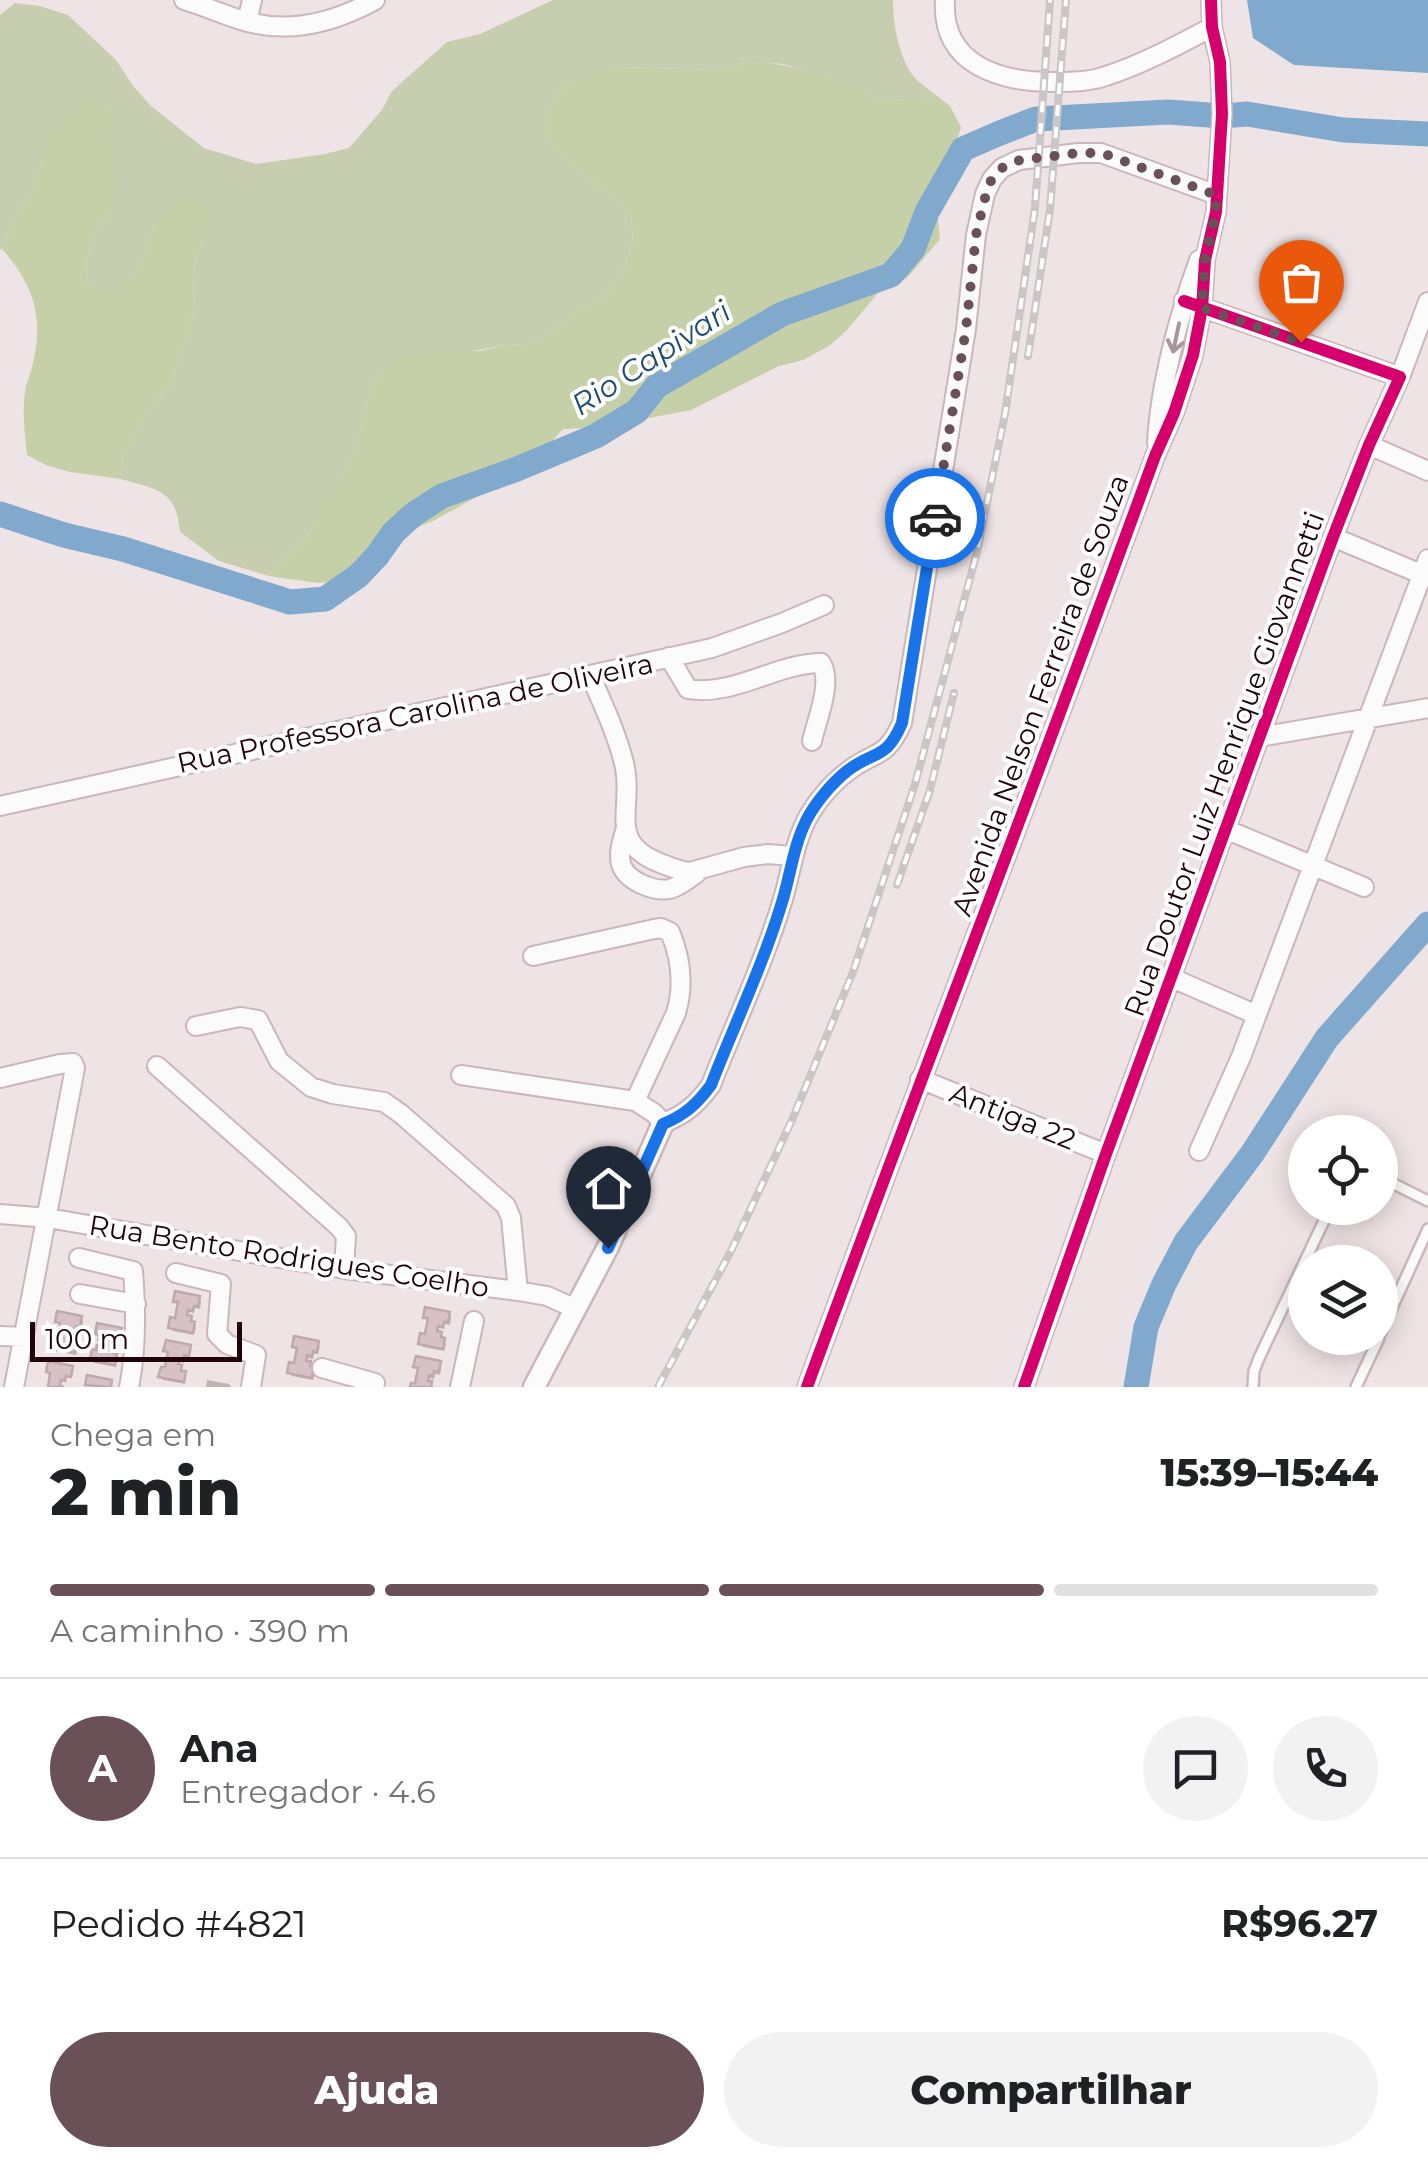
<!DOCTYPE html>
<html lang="pt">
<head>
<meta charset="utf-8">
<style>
  :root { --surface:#fff; --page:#f2f2f2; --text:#202124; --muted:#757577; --line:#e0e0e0; --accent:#695157 }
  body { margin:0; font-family:Montserrat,sans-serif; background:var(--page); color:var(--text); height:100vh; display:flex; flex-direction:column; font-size:38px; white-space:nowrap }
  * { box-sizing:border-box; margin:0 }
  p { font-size:32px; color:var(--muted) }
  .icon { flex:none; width:55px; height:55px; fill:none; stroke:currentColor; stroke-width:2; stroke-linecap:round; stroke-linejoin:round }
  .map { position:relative; height:1387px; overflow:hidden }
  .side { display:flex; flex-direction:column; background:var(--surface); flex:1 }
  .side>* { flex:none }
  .fabs { position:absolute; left:1288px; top:1115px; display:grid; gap:20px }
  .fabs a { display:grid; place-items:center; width:110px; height:110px; border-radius:50%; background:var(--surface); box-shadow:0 5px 25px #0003; font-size:50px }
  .scale { position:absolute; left:30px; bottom:25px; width:212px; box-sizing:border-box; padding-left:10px; border:5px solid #21030b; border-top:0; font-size:28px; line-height:35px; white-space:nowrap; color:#21030b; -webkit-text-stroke:8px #fff; paint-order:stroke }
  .pin { position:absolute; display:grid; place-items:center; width:85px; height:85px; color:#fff; margin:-102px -42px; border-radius:50% 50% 50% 0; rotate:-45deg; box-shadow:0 0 10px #0007 }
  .pin .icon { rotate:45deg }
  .courier { position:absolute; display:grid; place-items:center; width:100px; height:100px; margin:-50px; border:8px solid #1a73e8; border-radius:50%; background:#fff; color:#222; box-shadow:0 2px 12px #0007 }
  .overview em { font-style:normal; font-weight:800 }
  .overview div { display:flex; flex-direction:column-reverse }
  .overview { display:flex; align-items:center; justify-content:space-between; height:170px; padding:0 50px }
  h1 { font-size:65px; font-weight:800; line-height:75px }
  .bar { display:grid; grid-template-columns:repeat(4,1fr); gap:15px 10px; align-content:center; height:120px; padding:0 50px }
  .bar i { height:12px; border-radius:8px; background:var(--line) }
  .bar .on { background:var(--accent) }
  .bar p { grid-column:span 4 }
  .line { display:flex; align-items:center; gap:25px; padding:0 50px; border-top:2px solid var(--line) }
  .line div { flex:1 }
  .round { display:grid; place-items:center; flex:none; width:105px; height:105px; border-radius:52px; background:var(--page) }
  .cta { display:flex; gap:20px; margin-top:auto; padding:20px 50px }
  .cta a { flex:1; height:115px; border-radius:60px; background:var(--accent); color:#fff; font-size:40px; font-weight:800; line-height:115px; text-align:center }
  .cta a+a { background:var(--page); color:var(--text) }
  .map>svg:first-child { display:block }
  .green { fill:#c7ceb0 }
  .forest { fill:#c5cfa8 }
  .water { fill:#81a9cd }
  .shadow { fill:#0003 }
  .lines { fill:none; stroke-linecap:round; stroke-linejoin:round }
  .river { stroke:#81a9cd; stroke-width:25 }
  .building { fill:#d7c1c6; stroke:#bea9ad; stroke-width:2.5 }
  .service-casing { stroke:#cbb6bb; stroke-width:14 }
  .minor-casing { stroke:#cbb6bb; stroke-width:22 }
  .tertiary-casing { stroke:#cbb6bb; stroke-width:25 }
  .service { stroke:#fcfbfb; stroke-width:9 }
  .minor { stroke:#fcfbfb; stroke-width:18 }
  .tertiary { stroke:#fcfbfb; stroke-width:20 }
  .rail-casing { stroke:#cac5c6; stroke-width:8 }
  .rail { stroke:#fff; stroke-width:4; stroke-dasharray:11; stroke-linecap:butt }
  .cycleway-casing { stroke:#fff; stroke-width:19 }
  .cycleway { stroke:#d6006c; stroke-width:12 }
  .oneway { stroke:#a4989b }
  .done { stroke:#695157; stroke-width:10; stroke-dasharray:0 18 }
  .route { stroke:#1a73e8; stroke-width:12 }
  .labels { text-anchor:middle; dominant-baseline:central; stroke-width:8; stroke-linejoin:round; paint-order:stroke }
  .street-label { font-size:28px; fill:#21030b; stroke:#fff }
  .water-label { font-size:30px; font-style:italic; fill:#1e4b6f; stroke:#fff }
</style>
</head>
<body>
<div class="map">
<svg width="1428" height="1387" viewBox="0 0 1428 1387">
  <rect width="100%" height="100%" fill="#eee3e5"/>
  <path class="green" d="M553,0H893C893,25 899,61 917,80C922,85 930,90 936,95L916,100H886L862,93L835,80L783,64L761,62L739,64L715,70L619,67L565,86L551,104L544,128L555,149L575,168L615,198L631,216L633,239L626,263L616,282L596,302L575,313L552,333L531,344L504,345L383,369L372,388L351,461L330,499L305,539L280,562L269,576L219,561L180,532C176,489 157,490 121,479L123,458L145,416L173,380L195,308L193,285L195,264L202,240L153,229L144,258L134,276L112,292L88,284L86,262L94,234L110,212L107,106L88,96L42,161L32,193L17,214L2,249H0V15L15,3L40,6L68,15L116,60L134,87L151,106L204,148L256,164L325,154L349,148L382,110L392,91L447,42L480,34Z"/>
  <path class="forest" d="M761,62C787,65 813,72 838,81C854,88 871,98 890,100C906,101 921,99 936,95L950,106L961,127L945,179L935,192L940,239L907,278L882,288L847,330L829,346L803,360L779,366L691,410L602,427L563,429L542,453L516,467L498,483L475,498L433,521L408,531L359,564L341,581L318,583L269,576L280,562L305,539L330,498L351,461L372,388L383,369L404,358L427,352L480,351L504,345L531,344L552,333L575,313L596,302L616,282L626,263L633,239L631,216L615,198L575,168L555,149L544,128L551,104L565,86L590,76L619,67L715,70L739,64Z
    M88,95L107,106L118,184L110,212L94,234L86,262L88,284L112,291L134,276L144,258L153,229L168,208L189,196L207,211L202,240L195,264L193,285L195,308L173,380L145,416L123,458L121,479L70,472L46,465L27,455C25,434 22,414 25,393C26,383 31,373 33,363C44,316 33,284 2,249L17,214L32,193L42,161L53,138L72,117Z"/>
  <path class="water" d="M1247,0H1428V73L1294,65L1253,38Z"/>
  <path class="shadow" d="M199,1298L201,1302L200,1309L195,1308L194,1313L189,1312L188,1318L196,1328L194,1335L173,1331L171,1327L177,1321L178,1305L176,1301Z
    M449,1314L451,1318L450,1325L445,1324L444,1329L439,1328L438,1334L446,1344L444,1351L423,1347L421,1343L427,1337L428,1321L426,1317Z
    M81,1318L83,1322L82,1329L77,1328L76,1334L71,1333L70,1338L78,1348L76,1355L55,1351L53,1348L59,1341L60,1325L58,1322Z
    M120,1330L122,1334L121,1341L116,1340L114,1356L117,1360L116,1367L94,1363L92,1359L104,1349L97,1333Z
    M318,1344L320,1347L318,1354H314L313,1359L308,1358L307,1363L315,1373L313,1380L292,1376L290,1373L296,1366L297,1350L295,1347Z
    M189,1348L191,1351L190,1358L185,1357L184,1363L180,1362L179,1367L186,1377L185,1384L163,1380L161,1377L167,1370L168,1354L166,1351Z
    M439,1364L441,1367L440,1375L435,1374L434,1379L430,1378L429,1383L433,1387H412L417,1386L418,1370L416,1367Z
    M207,1380L229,1384L231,1387H206Z"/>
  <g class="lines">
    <path class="river" d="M0,514L64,535L123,549L290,602L325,599L358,576L377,556L394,532L414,514L442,496L517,469L596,436L637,411L657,386L782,314L891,275L913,249L927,212L963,149L1000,133L1036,119L1168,112L1222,116L1247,114L1343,130L1428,134
      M1136,1387L1146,1327L1164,1284L1186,1242L1252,1154L1327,1038L1428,924"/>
  </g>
  <path class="building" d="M175,1291L200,1296L198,1306H194L193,1311L188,1310L187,1315L192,1316L191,1321L195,1322L193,1333L168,1328L170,1317L175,1318L178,1302H173Z
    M425,1307L450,1312L448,1322H444L443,1327L438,1326L437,1331L442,1332L441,1337L445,1338L443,1349L418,1344L420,1333L425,1334L428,1318H423Z
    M57,1311L82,1316L80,1327L76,1326L75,1331L70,1330L69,1335L74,1336L73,1341L77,1342L75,1353L50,1348L52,1337L57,1338L60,1323L55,1322Z
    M97,1323L122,1328L120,1339L115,1338L113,1353L117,1354L115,1365L90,1360L92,1349L96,1350L97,1345L102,1346L103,1341L98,1340L99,1335L95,1334Z
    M294,1336L319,1341L317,1352L313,1351L312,1356L307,1355L306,1361H311L310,1366L314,1367L312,1378L287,1373L289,1362L294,1363L297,1348L292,1347Z
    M166,1340L191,1345L189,1356L184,1355L183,1360L179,1359L178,1364L182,1365L181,1371H186L184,1382L158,1377L161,1367H165L168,1352L163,1351Z
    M416,1356L441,1361L439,1372L434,1371L433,1376L429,1375L428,1381H432L431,1387H433H410L411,1383H415L418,1368L413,1367Z
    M48,1361L73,1366L71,1377L66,1376L65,1381L61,1380L60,1385L64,1387H48L50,1373L46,1372Z
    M87,1375L112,1380L111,1387L85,1385Z"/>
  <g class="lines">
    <g class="service-casing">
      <path id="service" d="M1380,1177L1428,1201
        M1380,1334L1428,1229
        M1253,1387L1254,1371L1259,1358L1330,1208
        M1356,1387L1379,1338"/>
    </g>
    <g class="minor-casing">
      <path id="minor" d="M184,0C204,6 224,15 244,21C289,34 335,22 375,0
        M945,0C941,65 1000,82 1053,82C1071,82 1089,82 1106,76C1143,64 1178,45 1212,27
        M247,22L252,0
        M1400,377L1428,302
        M1157,443C1160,384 1179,315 1199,260
        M1369,445L1428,471
        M1333,537L1428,577
        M669,657L688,689C733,697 777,663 821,663C833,682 817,719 812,741
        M590,675C603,704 616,732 624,763C635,808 605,841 660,863C670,867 679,871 690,872L744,857L768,854L792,856
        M1259,737L1428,708
        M0,806L712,648L782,623L824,605
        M1225,829L1364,887
        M625,831C622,841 618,854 621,864C626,881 654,892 670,889C681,886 691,877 699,871
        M533,956L654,929L661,928L670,932C681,958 684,986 676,1013L635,1101
        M1172,978L1257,1015
        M196,1026L240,1017L258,1020L279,1061L311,1087L333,1094L384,1102L401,1114L506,1206L511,1218L518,1291
        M157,1066L339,1227L346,1236L344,1269
        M461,1075L635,1101L654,1113L663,1123C685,1115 697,1104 711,1085C735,1023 764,963 783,899C791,872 794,844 807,819C816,802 832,783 847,772C874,750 885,761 902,723L966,329L976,235L985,194L992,179L1002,168L1019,160L1079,153H1101L1217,195
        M0,1078L60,1064L73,1063L75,1068L14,1387
        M920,1079L1106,1154
        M1199,1151L1241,1057L1428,559
        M0,1214L48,1218L344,1269L518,1291L547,1296L574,1308
        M79,1258L133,1271C136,1309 137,1349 129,1387
        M176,1273L221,1284L217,1334L227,1344L256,1355L251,1387
        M80,1294L136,1304
        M0,1336L24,1337
        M322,1368L375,1383L374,1387
        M460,1387L474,1321
        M807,1387C921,1076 1042,767 1155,456L1174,413L1193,355L1202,308L1205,260L1216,212L1222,114L1220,62L1212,27L1211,0
        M1024,1387L1106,1154L1333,537L1369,445L1400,377L1184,301"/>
    </g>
    <g class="tertiary-casing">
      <path id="tertiary" d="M534,1387L608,1247L663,1123"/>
    </g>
    <use href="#service" class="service"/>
    <use href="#minor" class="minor"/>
    <use href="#tertiary" class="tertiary"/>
    <g class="rail-casing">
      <path id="rail" d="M1028,356L1050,209L1066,0
        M897,885L930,790L954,693
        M658,1387L731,1251L792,1120L853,972L915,784L977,552L1005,414L1035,208L1050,0"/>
    </g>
    <use href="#rail" class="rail"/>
    <g class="cycleway-casing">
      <path id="cycleway" d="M807,1387C921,1076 1042,767 1155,456L1174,413L1193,355L1202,308L1205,260L1216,212L1222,114L1220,62L1212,27L1211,0
        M1024,1387L1106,1154L1333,537L1369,445L1400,377L1184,301"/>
    </g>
    <use href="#cycleway" class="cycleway"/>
  </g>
  <defs><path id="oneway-shaft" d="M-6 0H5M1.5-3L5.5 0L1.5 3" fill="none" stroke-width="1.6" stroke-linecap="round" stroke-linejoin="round" transform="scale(2.5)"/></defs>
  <use class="oneway" href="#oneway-shaft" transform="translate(1176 338) rotate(102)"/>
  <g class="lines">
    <path class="done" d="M935,518L966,329L976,235L986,194L992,178L1002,168L1020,160L1079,153H1102L1216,195V212L1205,260L1202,308L1301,342"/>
    <path class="route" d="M608,1248L663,1124C685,1115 697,1104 711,1085C735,1023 764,963 783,899C791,872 794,844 807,819C816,802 832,783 847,771C874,750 886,761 902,723L935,518"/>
  </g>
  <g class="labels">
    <g class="street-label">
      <text transform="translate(1040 695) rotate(-70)">Avenida Nelson Ferreira de Souza</text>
      <text transform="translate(415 713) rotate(-12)">Rua Professora Carolina de Oliveira</text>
      <text transform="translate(1224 764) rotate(-70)">Rua Doutor Luiz Henrique Giovannetti</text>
      <text transform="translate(1013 1116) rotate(22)">Antiga 22</text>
      <text transform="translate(289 1256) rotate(9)">Rua Bento Rodrigues Coelho</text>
    </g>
    <g class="water-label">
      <text transform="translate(651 358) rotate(-33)">Rio Capivari</text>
    </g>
  </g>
</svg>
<div class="fabs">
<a><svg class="icon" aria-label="locate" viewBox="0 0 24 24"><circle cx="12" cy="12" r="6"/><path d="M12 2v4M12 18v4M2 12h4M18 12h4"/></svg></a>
<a><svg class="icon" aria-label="layers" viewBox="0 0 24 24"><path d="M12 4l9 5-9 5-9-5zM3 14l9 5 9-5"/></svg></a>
</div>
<div class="scale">100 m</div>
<div class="pin" style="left:1301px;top:342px;background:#ea580c"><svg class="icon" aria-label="bag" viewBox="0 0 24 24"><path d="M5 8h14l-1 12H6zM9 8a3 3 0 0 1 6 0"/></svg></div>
<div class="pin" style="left:608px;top:1248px;background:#1f2937"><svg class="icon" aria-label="home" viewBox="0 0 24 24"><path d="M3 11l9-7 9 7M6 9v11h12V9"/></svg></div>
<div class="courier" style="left:935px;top:518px"><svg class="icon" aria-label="car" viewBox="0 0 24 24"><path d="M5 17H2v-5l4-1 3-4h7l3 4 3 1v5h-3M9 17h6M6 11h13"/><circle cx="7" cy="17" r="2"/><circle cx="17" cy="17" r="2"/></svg></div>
</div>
<section class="side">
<div class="overview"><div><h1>2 min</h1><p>Chega em</p></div><em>15:39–15:44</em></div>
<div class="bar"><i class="on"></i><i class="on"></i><i class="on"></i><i></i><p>A caminho · 390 m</p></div>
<div class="line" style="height:180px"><b class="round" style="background:var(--accent);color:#fff">A</b><div><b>Ana</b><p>Entregador · 4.6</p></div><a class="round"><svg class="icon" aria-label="chat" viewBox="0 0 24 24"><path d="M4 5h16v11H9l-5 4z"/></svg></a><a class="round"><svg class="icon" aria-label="phone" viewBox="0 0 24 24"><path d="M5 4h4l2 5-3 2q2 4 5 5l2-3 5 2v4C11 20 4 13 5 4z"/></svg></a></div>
<div class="line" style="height:130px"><div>Pedido #4821</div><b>R$96.27</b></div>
<div class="cta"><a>Ajuda</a><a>Compartilhar</a></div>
</section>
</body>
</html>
